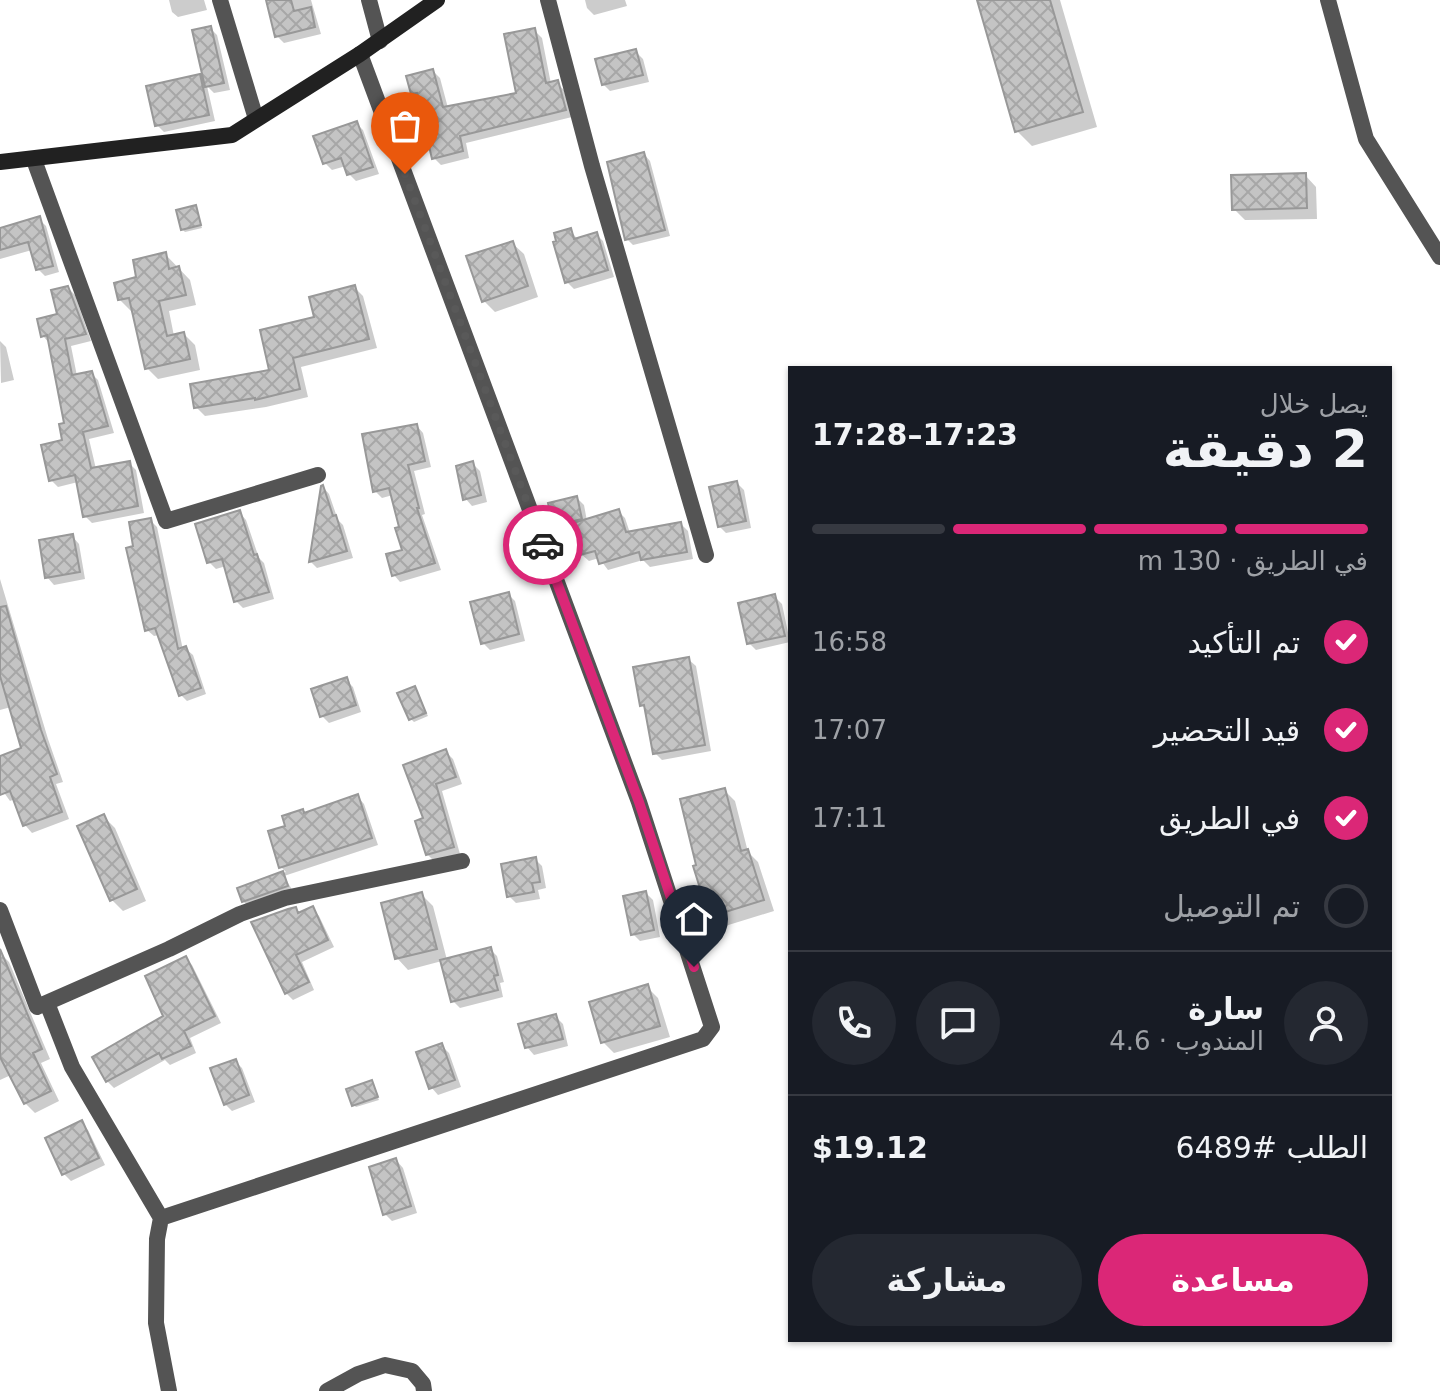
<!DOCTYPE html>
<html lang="ar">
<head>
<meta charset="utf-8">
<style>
  :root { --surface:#171b24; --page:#242831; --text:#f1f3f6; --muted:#9ea1a6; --line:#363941; --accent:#db2777 }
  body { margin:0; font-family:"DejaVu Sans","Noto Sans Arabic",sans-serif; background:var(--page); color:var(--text); direction:rtl; height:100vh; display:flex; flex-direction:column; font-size:30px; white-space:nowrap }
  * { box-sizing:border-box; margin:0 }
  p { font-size:26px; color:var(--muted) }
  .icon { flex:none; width:44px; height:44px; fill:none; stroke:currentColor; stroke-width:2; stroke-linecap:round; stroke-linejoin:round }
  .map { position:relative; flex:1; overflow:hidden; direction:ltr }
  .panel { position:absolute; left:788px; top:366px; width:604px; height:976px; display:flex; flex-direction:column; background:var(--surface); border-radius:0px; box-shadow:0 2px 6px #0004; direction:rtl }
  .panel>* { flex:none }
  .pin { position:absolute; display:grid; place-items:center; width:68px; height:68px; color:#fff; margin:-82px -34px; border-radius:50% 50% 50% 0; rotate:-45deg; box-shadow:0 0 8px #0007 }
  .pin .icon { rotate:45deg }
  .courier { position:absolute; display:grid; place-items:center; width:80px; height:80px; margin:-40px; border:6px solid #db2777; border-radius:50%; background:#fff; color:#222; box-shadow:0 2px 10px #0007 }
  .overview em { font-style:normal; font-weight:700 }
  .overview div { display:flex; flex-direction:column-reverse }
  .overview { display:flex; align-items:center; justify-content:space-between; height:136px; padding:0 24px }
  h1 { font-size:52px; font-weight:700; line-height:60px }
  .bar { display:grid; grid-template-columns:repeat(4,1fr); gap:12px 8px; align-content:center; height:96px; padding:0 24px }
  .bar i { height:10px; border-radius:6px; background:var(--line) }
  .bar .active { background:var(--accent) }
  .bar p { grid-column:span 4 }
  .line { display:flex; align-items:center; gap:20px; padding:0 24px; border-top:2px solid var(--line) }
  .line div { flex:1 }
  .round { display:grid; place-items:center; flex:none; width:84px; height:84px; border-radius:42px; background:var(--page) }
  ol { padding:0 24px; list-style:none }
  li { display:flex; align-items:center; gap:24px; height:88px }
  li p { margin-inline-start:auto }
  li .icon { padding:8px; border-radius:50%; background:var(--accent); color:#fff; stroke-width:4 }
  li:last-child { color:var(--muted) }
  li i { width:44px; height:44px; border:4px solid var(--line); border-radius:50% }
  .cta { display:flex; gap:16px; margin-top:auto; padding:16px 24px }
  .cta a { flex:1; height:92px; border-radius:48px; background:var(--accent); color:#fff; font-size:32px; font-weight:700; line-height:92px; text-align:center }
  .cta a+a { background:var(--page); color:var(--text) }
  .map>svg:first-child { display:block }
  .shadow { fill:#0003 }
  .building { fill:url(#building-cross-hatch); stroke:#989898; stroke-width:2 }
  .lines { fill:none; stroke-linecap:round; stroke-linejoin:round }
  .street { stroke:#545454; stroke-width:16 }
  .secondary { stroke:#212121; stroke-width:16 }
  .done { stroke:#595959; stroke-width:8; stroke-dasharray:0 14.4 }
  .route { stroke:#db2777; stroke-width:10 }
</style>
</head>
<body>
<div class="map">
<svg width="1440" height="1391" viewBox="0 0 1440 1391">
  <defs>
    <pattern id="building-cross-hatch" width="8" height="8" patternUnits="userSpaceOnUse" patternTransform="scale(2)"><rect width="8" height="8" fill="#c4c4c4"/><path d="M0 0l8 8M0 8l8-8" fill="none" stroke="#a7a7a7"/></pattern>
  </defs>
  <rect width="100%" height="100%" fill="#fff"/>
  <path class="shadow" d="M169,0H204L207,10L178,17L172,12Z
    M268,0H311L321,34L284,43L277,36Z
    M585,0H625L627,6L594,15L587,8Z
    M979,0H1060L1097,127L1032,146L1017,131Z
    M210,28L217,35L230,90L214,93L207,86L215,121L164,132L157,125L199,76L206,83Z
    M535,31L542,38L551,84L557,83L564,90L572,117L466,143L469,158L441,165L434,158L421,101L413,93L433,71L440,78L448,108L518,94Z
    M636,52L643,59L649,82L610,91L603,84Z
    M356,123L363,130L379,174L356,181L349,174L346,166L332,170L325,163Z
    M644,154L650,161L670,236L633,245L627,239Z
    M1305,175L1316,187L1317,219L1245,220L1234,209Z
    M195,207L202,228L185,232L182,229Z
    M39,219L46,226L59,272L45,276L38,269L32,250L0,259V230Z
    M571,231L578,240L596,234L603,241L614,277L574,289L567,282Z
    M512,243L524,254L538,297L495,312L484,301Z
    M165,254L190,280L196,305L169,311L174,336L184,334L195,345L200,370L158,379L147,368L134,310L131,311L120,300Z
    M354,287L363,296L377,348L301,367L308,397L266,407L205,416L196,407L271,371L317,319Z
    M68,288L75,295L91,341L71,346L77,376L91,373L98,380L114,433L89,439L96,469L129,463L136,470L144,513L92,523L85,516L78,482L58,487L51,480L65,441L66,425L50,344L43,336L59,316Z
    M0,341L6,347L14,380L1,383Z
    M417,426L423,433L431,467L414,471L425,514L422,515L441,570L400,582L394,575L405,551L393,495L382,498L375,491Z
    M473,464L480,471L487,502L472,506L465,498Z
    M737,483L744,490L751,528L726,533L719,526Z
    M323,487L329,494L338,520L343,525L353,558L317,568L311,562Z
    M577,498L584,505L587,521L618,511L625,518L630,533L681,524L688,531L693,559L650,567L643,560L608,570L599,558L589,561L581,554L574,529L562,532L555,525Z
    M239,512L246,520L259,558L264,563L274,599L243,608L236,601L226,566L216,569L209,562Z
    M150,520L157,527L183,650L186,649L193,655L206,694L187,701L180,694L159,635L154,636L147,630L136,548Z
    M72,536L79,544L85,579L54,585L47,577Z
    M0,579L48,739L63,782L56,784L69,819L32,833L25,825L15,799L10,801L0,787V758L23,750L11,707L0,710Z
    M508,594L515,601L525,641L490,650L483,643Z
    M775,597L782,604L790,642L756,650L749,643Z
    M688,659L696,666L711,751L662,760L655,753L647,710L642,705Z
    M346,680L353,687L361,712L329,723L322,716Z
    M414,688L428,716L414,722L411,719Z
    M446,752L453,759L462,784L442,791L460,854L434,861L427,854L426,820L406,766Z
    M724,790L735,801L748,852L758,862L774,911L722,927L710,916Z
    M357,796L364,804L378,845L284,876L294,893L250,908L243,901L239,889L286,872L281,867L271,832L288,827L305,814Z
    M104,817L115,828L146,901L123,911L112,900Z
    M535,859L542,866L546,888L538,890L540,899L516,903L509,896Z
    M646,893L653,900L660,937L640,941L633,934Z
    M422,895L433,906L447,960L490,949L497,956L504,982L500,983L503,997L460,1008L453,1001L442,961L408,970L397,958Z
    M312,908L319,916L334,947L302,962L314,990L293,1000L286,993L295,909L300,914Z
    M0,953L9,962L50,1059L41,1063L59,1101L35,1113L25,1103L11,1075L0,1080Z
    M185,958L192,965L221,1023L190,1038L196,1053L170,1065L165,1060L114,1088L107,1081L165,1017Z
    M647,987L658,998L670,1037L614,1053L603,1042Z
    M556,1017L563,1024L568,1046L534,1055L527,1047Z
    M442,1046L449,1053L461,1087L438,1095L431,1087Z
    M235,1061L242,1068L255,1102L232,1111L225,1104Z
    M371,1083L379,1100L356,1107L353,1104Z
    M81,1123L88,1130L105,1165L71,1181L64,1174Z
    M396,1160L403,1168L417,1213L392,1221L385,1214Z"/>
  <path class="building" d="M266,0H291L294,11L311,7L315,27L275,37Z
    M977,0H1050L1083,112L1015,132Z
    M211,26L224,83L205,87L192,30Z
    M535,28L546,83L558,80L566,110L460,136L463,151L432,159L417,93L411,94L406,76L433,69L443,107L516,93L504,34Z
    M636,49L643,75L602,85L595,59Z
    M200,74L209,115L155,126L146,86Z
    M357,121L373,167L347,175L341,158L323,164L313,136Z
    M644,152L665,230L625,240L607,162Z
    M1306,173L1307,208L1232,210L1231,175Z
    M196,205L201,225L181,230L176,210Z
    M40,216L53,266L36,270L28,242L0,250V228Z
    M571,228L574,239L597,232L608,270L565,283L553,242L556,241L554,233Z
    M513,241L528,286L482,302L466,256Z
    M166,252L169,269L179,266L186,295L159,301L167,336L184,332L190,359L145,369L129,298L118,300L114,283L136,277L133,260Z
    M355,285L369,339L293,358L300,389L255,400V398L194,408L190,384L269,370L260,330L314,317L309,297Z
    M68,286L86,334L65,339L72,375L92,371L108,426L83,432L91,468L130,461L138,506L83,517L75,475L49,481L41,445L62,440L59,424L64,423L47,335L41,337L37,319L57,314L51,290Z
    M417,424L425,461L408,465L419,508H417L435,563L392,576L386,554L402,550L395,528L399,527L389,488L373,492L362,434Z
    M473,461L481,495L463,500L456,466Z
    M737,481L746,521L718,527L709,487Z
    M323,485L333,516L336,515L347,551L309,562L321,486Z
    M577,496L582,519L553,526L548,503Z
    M619,509L626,532L681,522L687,552L641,560L639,552L599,564L595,551L580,555L570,524Z
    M240,510L254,555L257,554L269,592L234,602L222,559L207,563L195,524Z
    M151,518L178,649L186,646L201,688L179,696L155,628L145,631L126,548L133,546L129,522Z
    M73,534L80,572L45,578L39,540Z
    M509,592L519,634L481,644L470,602Z
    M775,594L785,636L747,644L738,603Z
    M6,606L41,730L57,774L50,777L62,812L23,826L10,791L0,795V756L21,748L0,676V607Z
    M689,657L705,745L653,754L644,705L640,706L633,667Z
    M347,677L356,705L320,717L311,689Z
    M415,686L426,713L409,720L397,693Z
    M446,749L456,777L436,784L454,847L426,855L415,821L423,818L403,765Z
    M725,788L741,851L748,849L764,900L709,917L693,866L696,865L680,799Z
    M358,794L372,838L279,868L268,831L285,826L282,816L303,809L304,813Z
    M104,814L137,889L110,901L77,826Z
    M536,857L540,882L532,883L534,892L507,897L501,864Z
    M283,871L288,886L242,902L237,888Z
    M646,891L654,930L631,935L623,896Z
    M422,892L437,949L395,959L381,903Z
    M313,906L328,940L296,955L309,982L285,994L251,922L288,909L296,907L298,913Z
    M491,947L498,975L494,976L498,990L451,1002L440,960Z
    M0,949L42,1049L33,1053L51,1091L24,1104L0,1057Z
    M186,956L215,1016L184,1031L191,1046L162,1059L159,1053L106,1082L92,1057L163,1016L145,976Z
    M648,984L660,1026L601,1043L589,1002Z
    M556,1014L563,1039L525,1048L518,1024Z
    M442,1043L455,1080L429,1089L416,1052Z
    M236,1059L249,1095L224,1105L210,1068Z
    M372,1080L378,1097L352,1106L346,1089Z
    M82,1120L99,1158L62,1175L45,1138Z
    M396,1158L411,1206L383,1215L369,1167Z"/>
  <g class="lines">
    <path class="street" d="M220,0L256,119
      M369,0L380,41
      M548,0L592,166L706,555
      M1328,0L1366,139L1440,257
      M34,160L166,521L318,475
      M0,910L37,1007L169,949L240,914L285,898L462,861
      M47,1003L72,1067L161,1218L157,1239L156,1323L169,1391
      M161,1218L703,1039L712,1027L639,802L360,54
      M327,1391L358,1374L385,1365L412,1371L423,1384L424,1391"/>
    <path class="secondary" d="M0,162L232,135L360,54L437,0"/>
  </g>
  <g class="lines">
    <path class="done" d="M405,174L543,545"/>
    <path class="route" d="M543,545L639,802L694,967"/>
  </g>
</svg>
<div class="pin" style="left:405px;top:174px;background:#ea580c"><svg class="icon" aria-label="bag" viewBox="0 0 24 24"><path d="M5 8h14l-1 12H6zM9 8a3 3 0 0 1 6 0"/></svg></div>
<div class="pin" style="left:694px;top:967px;background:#1f2937"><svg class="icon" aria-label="home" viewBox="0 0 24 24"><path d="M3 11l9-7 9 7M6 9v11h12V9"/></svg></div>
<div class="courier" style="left:543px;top:545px"><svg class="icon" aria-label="car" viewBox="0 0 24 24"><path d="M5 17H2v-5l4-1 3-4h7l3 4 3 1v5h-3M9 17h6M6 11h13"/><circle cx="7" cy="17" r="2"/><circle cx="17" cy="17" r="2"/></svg></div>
<section class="panel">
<div class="overview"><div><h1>2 دقيقة</h1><p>يصل خلال</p></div><em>17:23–17:28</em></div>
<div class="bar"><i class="active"></i><i class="active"></i><i class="active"></i><i></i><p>في الطريق · 130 m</p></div>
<ol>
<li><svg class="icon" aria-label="check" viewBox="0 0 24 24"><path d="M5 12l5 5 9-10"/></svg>تم التأكيد<p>16:58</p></li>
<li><svg class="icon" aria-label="check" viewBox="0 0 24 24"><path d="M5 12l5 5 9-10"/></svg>قيد التحضير<p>17:07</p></li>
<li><svg class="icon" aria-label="check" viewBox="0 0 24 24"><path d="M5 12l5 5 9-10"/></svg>في الطريق<p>17:11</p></li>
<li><i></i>تم التوصيل</li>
</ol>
<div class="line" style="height:144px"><a class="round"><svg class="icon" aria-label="person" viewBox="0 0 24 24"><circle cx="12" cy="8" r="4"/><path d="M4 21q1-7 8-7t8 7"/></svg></a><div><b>سارة</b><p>المندوب · 4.6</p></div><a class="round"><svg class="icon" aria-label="chat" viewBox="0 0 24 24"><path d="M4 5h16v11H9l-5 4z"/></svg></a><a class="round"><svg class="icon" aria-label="phone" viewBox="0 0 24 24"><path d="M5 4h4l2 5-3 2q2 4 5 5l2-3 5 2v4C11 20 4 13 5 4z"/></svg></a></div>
<div class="line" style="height:104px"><div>الطلب #6489</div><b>$19.12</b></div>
<div class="cta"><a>مساعدة</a><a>مشاركة</a></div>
</section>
</div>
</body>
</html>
